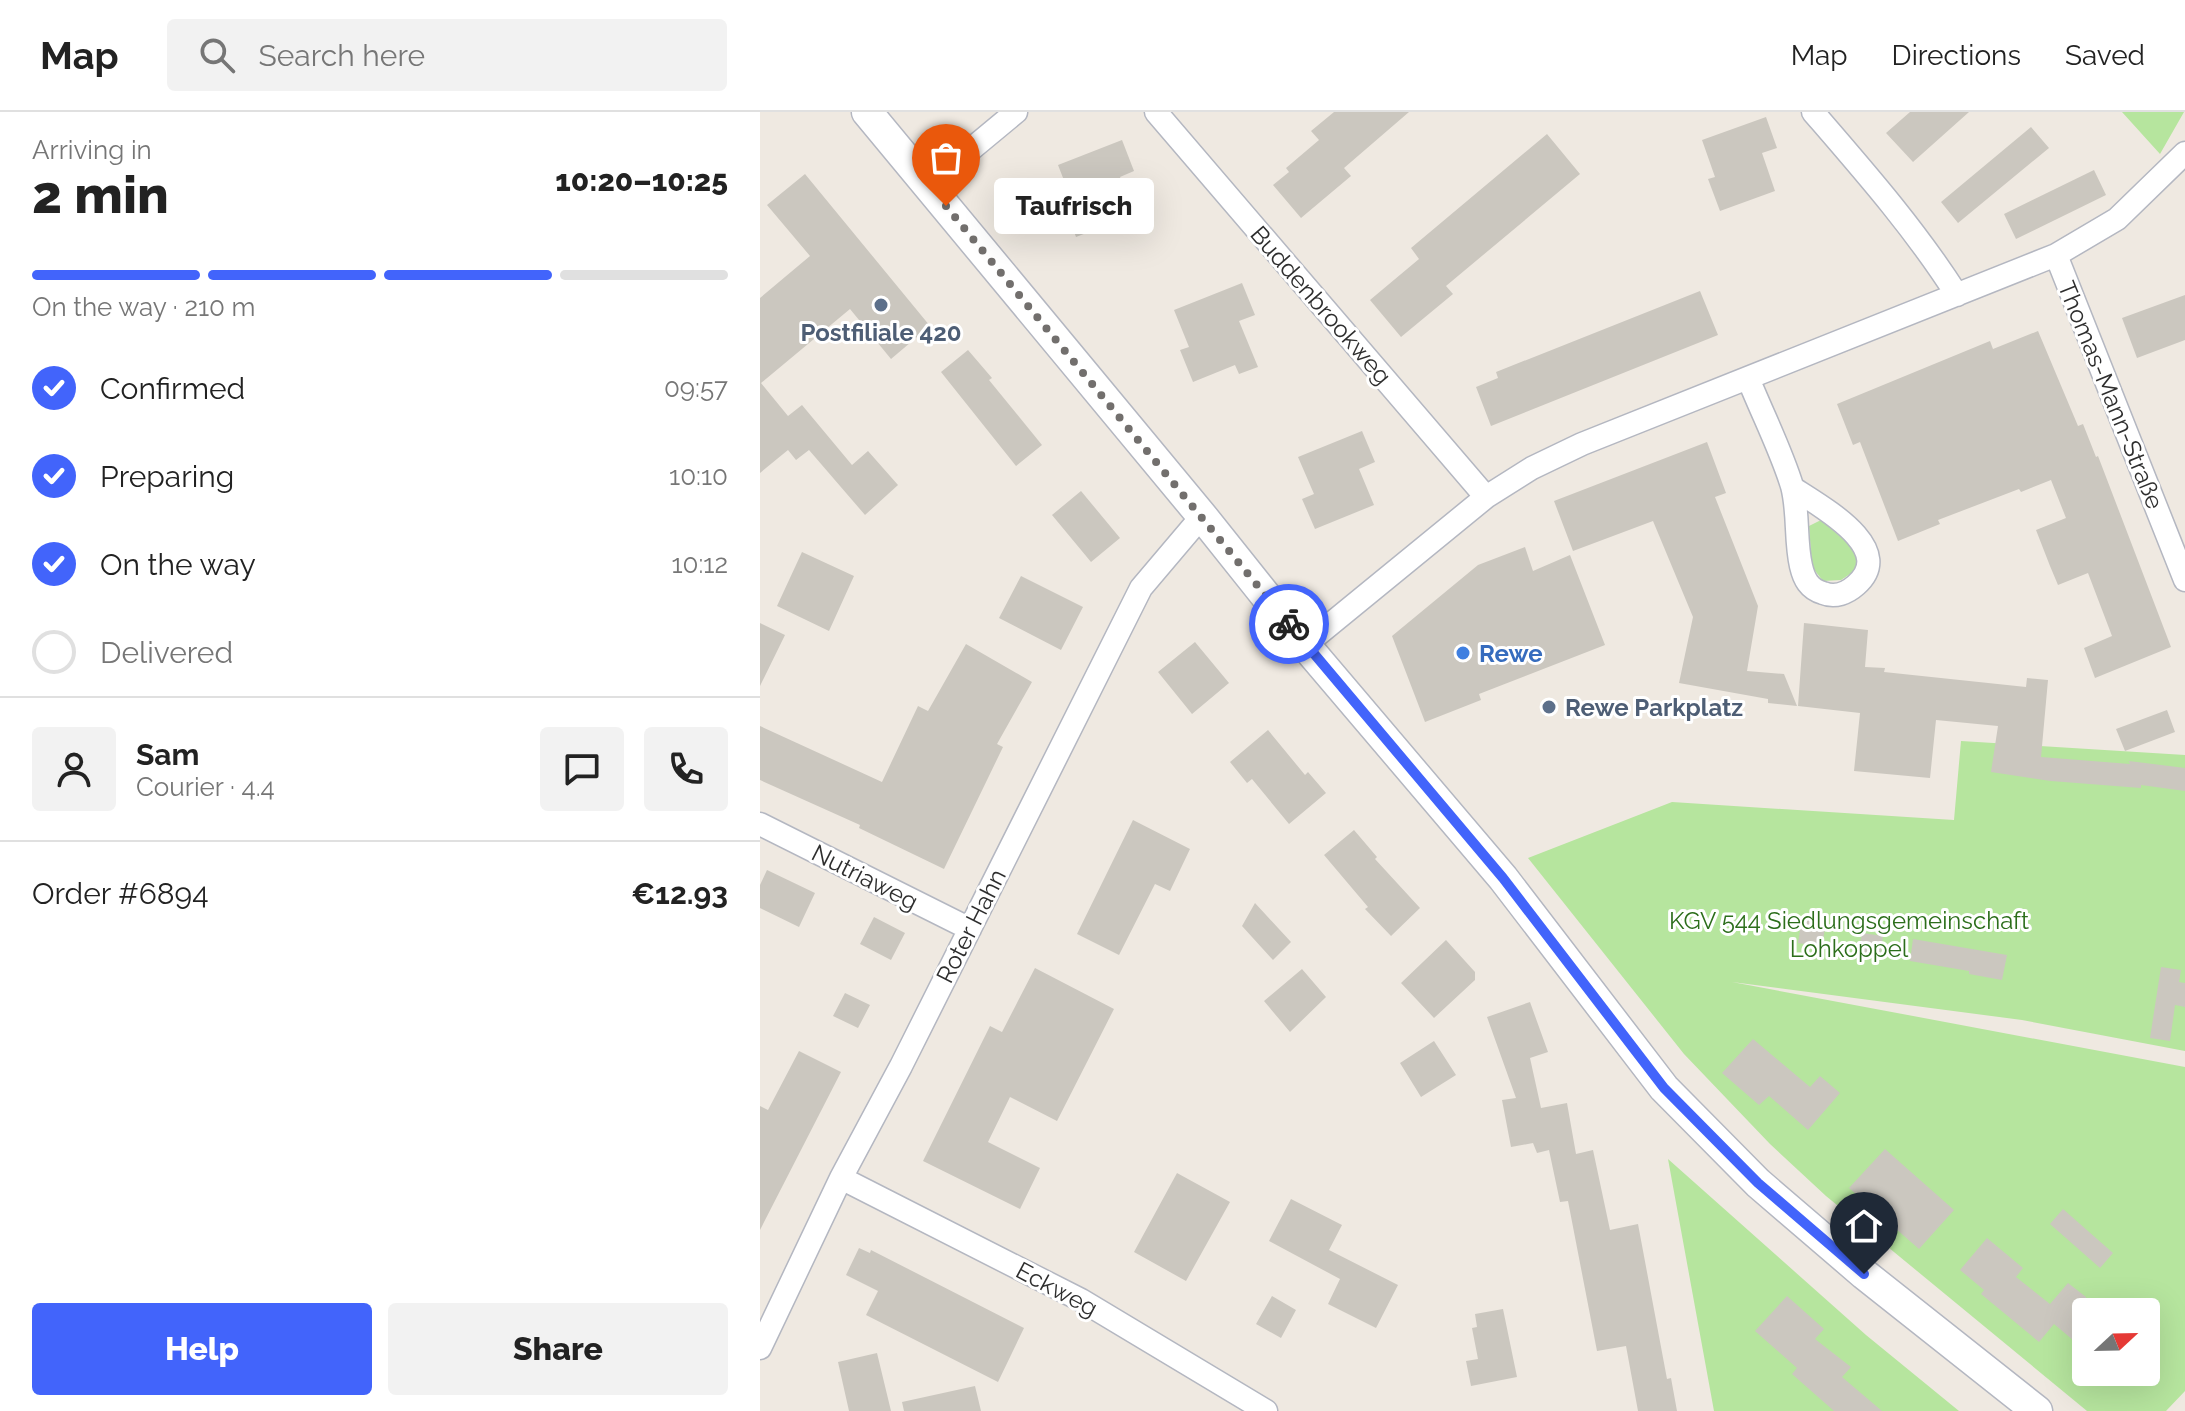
<!DOCTYPE html>
<html lang="en">
<head>
<meta charset="utf-8">
<style>
  :root { --surface:#fff; --page:#f2f2f2; --text:#222; --muted:#767676; --line:#e0e0e0; --accent:#4264fb }
  body { margin:0; font-family:Raleway,sans-serif; background:var(--page); color:var(--text); height:100vh; display:flex; flex-direction:column; font-size:30px; white-space:nowrap }
  * { box-sizing:border-box; margin:0 }
  p { font-size:26px; color:var(--muted) }
  .icon { flex:none; width:44px; height:44px; fill:none; stroke:currentColor; stroke-width:2; stroke-linecap:round; stroke-linejoin:round }
  .map { position:relative; flex:1; overflow:hidden }
  .side { display:flex; flex-direction:column; background:var(--surface); width:760px }
  .side>* { flex:none }
  .needle { width:52px; rotate:68deg }
  .buttons { position:absolute; left:1312px; top:1186px; display:grid; gap:16px }
  .buttons a { display:grid; place-items:center; width:88px; height:88px; border-radius:8px; background:var(--surface); box-shadow:0 8px 32px #0002; font-size:40px }
  .pin { position:absolute; display:grid; place-items:center; width:68px; height:68px; color:#fff; margin:-82px -34px; border-radius:50% 50% 50% 0; rotate:-45deg; box-shadow:0 0 8px #0007 }
  .pin .icon { rotate:45deg }
  .courier { position:absolute; display:grid; place-items:center; width:80px; height:80px; margin:-40px; border:6px solid #4264fb; border-radius:50%; background:#fff; color:#222; box-shadow:0 2px 10px #0007 }
  .bubble { position:absolute; height:56px; border-radius:8px; background:var(--surface); box-shadow:0 8px 32px #0002; font-size:26px; font-weight:800; line-height:56px; text-align:center }
  .head em { font-style:normal; font-weight:800 }
  .head div { display:flex; flex-direction:column-reverse }
  .head { display:flex; align-items:center; justify-content:space-between; height:136px; padding:0 32px }
  h1 { font-size:52px; font-weight:800; line-height:60px }
  .bar { display:grid; grid-template-columns:repeat(4,1fr); gap:12px 8px; align-content:center; height:96px; padding:0 32px }
  .bar i { height:10px; border-radius:6px; background:var(--line) }
  .bar .on { background:var(--accent) }
  .bar p { grid-column:span 4 }
  .line { display:flex; align-items:center; gap:20px; padding:0 32px; border-top:2px solid var(--line) }
  .line div { flex:1 }
  .round { display:grid; place-items:center; flex:none; width:84px; height:84px; border-radius:8px; background:var(--page) }
  ol { padding:0 32px; list-style:none }
  li { display:flex; align-items:center; gap:24px; height:88px }
  li p { margin-inline-start:auto }
  li .icon { padding:8px; border-radius:50%; background:var(--accent); color:#fff; stroke-width:4 }
  li:last-child { color:var(--muted) }
  li i { width:44px; height:44px; border:4px solid var(--line); border-radius:50% }
  .primary-button { display:flex; gap:16px; margin-top:auto; padding:16px 32px }
  .primary-button a { flex:1; height:92px; border-radius:8px; background:var(--accent); color:#fff; font-size:32px; font-weight:800; line-height:92px; text-align:center }
  .primary-button a+a { background:var(--page); color:var(--text) }
  header { display:flex; align-items:center; gap:48px; box-sizing:border-box; height:112px; padding:0 40px; background:var(--surface); border-bottom:2px solid var(--line) }
  header strong { font-size:38px }
  nav { display:flex; gap:44px; margin-inline-start:auto; font-size:28px }
  .search { width:560px; height:72px; background:var(--page); display:flex; align-items:center; gap:20px; box-sizing:border-box; padding:0 28px; border-radius:8px; color:var(--muted); font-size:30px }
  main { display:flex; flex:1; min-height:0 }
  .map>svg:first-child { display:block }
  .green { fill:#b6e59e; fill-rule:evenodd }
  .building { fill:#cbc7bf }
  .lines { fill:none; stroke-linecap:round; stroke-linejoin:round }
  .street-casing { stroke:#b4b7c1; stroke-width:25 }
  .secondary-casing { stroke:#b4b7c1; stroke-width:33 }
  .street { stroke:#fff; stroke-width:22 }
  .secondary { stroke:#fff; stroke-width:30 }
  .done { stroke:#726f6d; stroke-width:8; stroke-dasharray:0 14.4 }
  .route { stroke:#4264fb; stroke-width:10 }
  .service-dot { fill:#5c6f8a; stroke:#fff; stroke-width:3 }
  .shop-dot { fill:#3f7fe0; stroke:#fff; stroke-width:3 }
  .labels { text-anchor:middle; dominant-baseline:central; stroke-width:6; stroke-linejoin:round; paint-order:stroke }
  .street-label { font-size:24px; fill:#2e2e2e; stroke:#fff }
  .service-label { font-size:24px; font-weight:bold; fill:#4e5e75; stroke:#fff }
  .shop-label { font-size:24px; font-weight:bold; fill:#366cbe; stroke:#fff; text-anchor:start }
  .park-label { font-size:24px; fill:#2c6e1b; stroke:#fff }
</style>
</head>
<body>
<header>
<strong>Map</strong>
<div class="search"><svg class="icon" aria-label="search" viewBox="0 0 24 24"><circle cx="10" cy="10" r="6"/><path d="M15 15l6 6"/></svg>Search here</div>
<nav><a>Map</a><a>Directions</a><a>Saved</a></nav>
</header>
<main>
<section class="side">
<div class="head"><div><h1>2 min</h1><p>Arriving in</p></div><em>10:20–10:25</em></div>
<div class="bar"><i class="on"></i><i class="on"></i><i class="on"></i><i></i><p>On the way · 210 m</p></div>
<ol>
<li><svg class="icon" aria-label="check" viewBox="0 0 24 24"><path d="M5 12l5 5 9-10"/></svg>Confirmed<p>09:57</p></li>
<li><svg class="icon" aria-label="check" viewBox="0 0 24 24"><path d="M5 12l5 5 9-10"/></svg>Preparing<p>10:10</p></li>
<li><svg class="icon" aria-label="check" viewBox="0 0 24 24"><path d="M5 12l5 5 9-10"/></svg>On the way<p>10:12</p></li>
<li><i></i>Delivered</li>
</ol>
<div class="line" style="height:144px"><a class="round"><svg class="icon" aria-label="person" viewBox="0 0 24 24"><circle cx="12" cy="8" r="4"/><path d="M4 21q1-7 8-7t8 7"/></svg></a><div><b>Sam</b><p>Courier · 4.4</p></div><a class="round"><svg class="icon" aria-label="chat" viewBox="0 0 24 24"><path d="M4 5h16v11H9l-5 4z"/></svg></a><a class="round"><svg class="icon" aria-label="phone" viewBox="0 0 24 24"><path d="M5 4h4l2 5-3 2q2 4 5 5l2-3 5 2v4C11 20 4 13 5 4z"/></svg></a></div>
<div class="line" style="height:104px"><div>Order #6894</div><b>€12.93</b></div>
<div class="primary-button"><a>Help</a><a>Share</a></div>
</section>
<div class="map">
<svg width="1425" height="1299" viewBox="0 0 1425 1299">
  <rect width="100%" height="100%" fill="#efe9e1"/>
  <path class="green" d="M1362,0H1424L1400,42Z
    M1061,408L1097,439L1096,458L1081,468L1063,469L1052,455L1049,414Z
    M1201,629L1425,643V939L1262,908L972,870L1425,955V1279L1406,1299H1327L1066,1084L1010,1032L924,942L768,746L912,690L1194,708ZM1326,1200H1386V1260H1326Z
    M908,1047L1106,1223L1199,1299H954Z"/>
  <path class="building" d="M574,0H649L584,56L591,64L541,106L513,73L529,60L526,56L559,28L551,19Z
    M1150,0H1209L1153,50L1126,21Z
    M1006,5L1017,36L1002,41L1015,79L960,99L948,67L955,65L942,28Z
    M1271,15L1289,36L1198,111L1181,90Z
    M787,22L820,62L686,174L693,182L641,225L610,188L659,147L651,136Z
    M362,28L374,59L360,65L375,102L316,125L304,92L312,89L298,53Z
    M1334,58L1346,83L1256,127L1244,102Z
    M45,62L170,214L131,247L90,197L1,271L28,304L42,293L92,353L108,339L138,373L105,403L49,338L36,348L28,338L0,361V186L50,144L7,93Z
    M482,171L495,203L479,209L498,255L479,262L475,253L433,270L420,238L429,235L414,198Z
    M940,179L958,223L731,314L716,275L738,266L736,260Z
    M1425,183V228L1377,246L1362,206Z
    M1278,219L1318,314L1323,312L1336,345L1338,344L1411,535L1335,566L1324,536L1352,524L1328,461L1298,473L1290,454L1276,418L1306,406L1291,368L1261,380L1259,377L1178,408L1180,412L1138,429L1100,330L1093,333L1077,292L1230,229L1233,237Z
    M208,238L232,266L229,268L282,333L256,354L181,260Z
    M602,319L615,350L599,357L614,393L555,417L542,387L554,382L538,345Z
    M947,330L966,381L955,385L998,494L987,559L1024,562L1037,594L1008,591V587L919,571L933,505L893,409L813,439L794,389Z
    M321,379L360,426L331,450L292,403Z
    M765,435L773,459L810,443L845,533L719,582L721,588L665,610L632,524L718,453Z
    M42,440L94,464L69,519L17,494Z
    M261,464L323,495L301,538L239,506Z
    M0,511L25,523L0,574Z
    M1044,511L1108,518L1105,555L1125,556L1124,560L1266,575L1267,566L1288,568L1281,645L1370,652L1369,649L1425,656V679L1381,673V676L1291,669L1231,660L1238,614L1176,608L1170,666L1094,659L1100,601L1038,594Z
    M435,530L469,571L432,602L398,560Z
    M206,532L272,570L237,632L243,635L184,757L99,716L100,713L0,668V614L122,670L158,594L168,599Z
    M1407,598L1415,620L1365,639L1356,617Z
    M508,618L545,663L548,660L566,681L529,712L492,667L487,671L470,650Z
    M373,708L430,737L410,779L395,772L359,843L317,822Z
    M594,718L617,745L615,747L660,796L631,824L605,797L608,795L564,743Z
    M7,758L55,781L39,815L0,796V773Z
    M495,791L531,830L513,848L482,814Z
    M114,805L145,821L131,848L100,832Z
    M1042,806L1066,810L1062,835L1038,831Z
    M1102,821L1123,824L1120,845L1098,842Z
    M1153,827L1247,843L1242,868L1209,862V859L1150,849Z
    M686,828L715,860V868L674,906L641,871Z
    M1401,855L1421,858L1419,870L1425,871V895L1415,893L1410,929L1390,926Z
    M275,856L354,897L297,1009L250,985L228,1030L280,1056L260,1097L163,1049L230,914L242,920Z
    M542,857L566,885L530,920L504,889Z
    M85,881L110,893L98,916L73,904Z
    M770,890L788,940L770,946L781,996L807,991L816,1042L833,1038L850,1118L878,1112L907,1267L911,1266L917,1299H878L866,1234L837,1239L808,1089L800,1090L789,1038L777,1041L773,1031L751,1035L742,988L756,986L727,905Z
    M993,927L1050,975L1060,964L1080,981L1048,1018L1009,984L999,993L962,961Z
    M674,929L696,963L661,985L640,951Z
    M39,939L81,960L0,1118V994L8,998Z
    M1125,1037L1194,1098L1159,1137L1089,1076Z
    M417,1061L470,1090L426,1169L374,1140Z
    M531,1087L582,1113L569,1138L638,1173L616,1216L568,1192L580,1167L509,1129Z
    M1303,1097L1353,1141L1340,1156L1290,1112Z
    M1227,1126L1263,1156L1256,1165L1290,1192L1308,1171L1326,1185V1239L1294,1212L1279,1230L1221,1182L1224,1178L1200,1158Z
    M99,1136L110,1141L111,1138L264,1216L238,1270L106,1203L118,1179L86,1163Z
    M512,1184L536,1198L521,1226L496,1212Z
    M1027,1184L1064,1217L1055,1227L1091,1255L1082,1265L1122,1299H1074L1032,1262L1037,1256L995,1219Z
    M743,1197L757,1265L711,1274L706,1249L718,1247L712,1216L717,1215L715,1202Z
    M117,1241L131,1299H89L78,1250Z
    M215,1274L221,1299H144L142,1290Z"/>
  <g class="lines">
    <g class="street-casing">
      <path id="street" d="M396,0L726,385
        M1053,0C1104,59 1155,117 1197,183
        M168,73L256,0
        M1296,143L1425,468
        M988,266C1002,301 1021,338 1032,374C1039,400 1035,428 1041,454C1044,467 1049,477 1063,481C1075,486 1087,481 1096,473C1139,436 1058,393 1033,376
        M545,533L726,385L772,356L822,332L1296,143L1357,107L1425,41
        M0,712L210,817
        M81,1066L321,1188L506,1299
        M0,1236L81,1066L141,954L381,476L442,404"/>
    </g>
    <g class="secondary-casing">
      <path id="secondary" d="M107,0L442,404L545,533L743,766L904,976L998,1071L1104,1162L1277,1299"/>
    </g>
    <use href="#street" class="street"/>
    <use href="#secondary" class="secondary"/>
  </g>
  <g class="lines">
    <path class="done" d="M186,94L529,512"/>
    <path class="route" d="M529,512L743,766L904,976L998,1071L1104,1162"/>
  </g>
  <g class="service-dot">
    <circle cx="121" cy="193" r="8"/>
    <circle cx="789" cy="595" r="8"/>
  </g>
  <circle class="shop-dot" cx="703" cy="541" r="8"/>
  <g class="labels">
    <g class="street-label">
      <text transform="translate(561 193) rotate(49)">Buddenbrookweg</text>
      <text transform="translate(1351 283) rotate(68)">Thomas-Mann-Straße</text>
      <text transform="translate(105 765) rotate(27)">Nutriaweg</text>
      <text transform="translate(211 814) rotate(-63)">Roter Hahn</text>
      <text transform="translate(297 1177) rotate(28)">Eckweg</text>
    </g>
    <g class="service-label">
      <text x="121" y="220">Postfiliale 420</text>
      <text x="805" y="595" text-anchor="start">Rewe Parkplatz</text>
    </g>
    <g class="shop-label">
      <text x="719" y="541">Rewe</text>
    </g>
    <g class="park-label">
      <text x="1089" y="808">KGV 544 Siedlungsgemeinschaft<tspan x="1089" dy="28">Lohkoppel</tspan></text>
    </g>
  </g>
</svg>
<div class="buttons">
<a><svg class="needle" viewBox="-14 -14 28 28"><path d="M0-13l5 13h-10z" fill="#e53935"/><path d="M0 13l5-13h-10z" fill="#767676"/></svg></a>
</div>
<div class="pin" style="left:186px;top:94px;background:#ea580c"><svg class="icon" aria-label="bag" viewBox="0 0 24 24"><path d="M5 8h14l-1 12H6zM9 8a3 3 0 0 1 6 0"/></svg></div>
<div class="pin" style="left:1104px;top:1162px;background:#1f2937"><svg class="icon" aria-label="home" viewBox="0 0 24 24"><path d="M3 11l9-7 9 7M6 9v11h12V9"/></svg></div>
<div class="courier" style="left:529px;top:512px"><svg class="icon" aria-label="bike" viewBox="0 0 24 24"><circle cx="6" cy="16" r="4"/><circle cx="18" cy="16" r="4"/><path d="M6 16l4-8h5l3 8M10 8l3 8H6M13 5h3"/></svg></div>
<div class="bubble" style="left:234px;top:66px;width:160px">Taufrisch</div>
</div>
</main>
</body>
</html>
